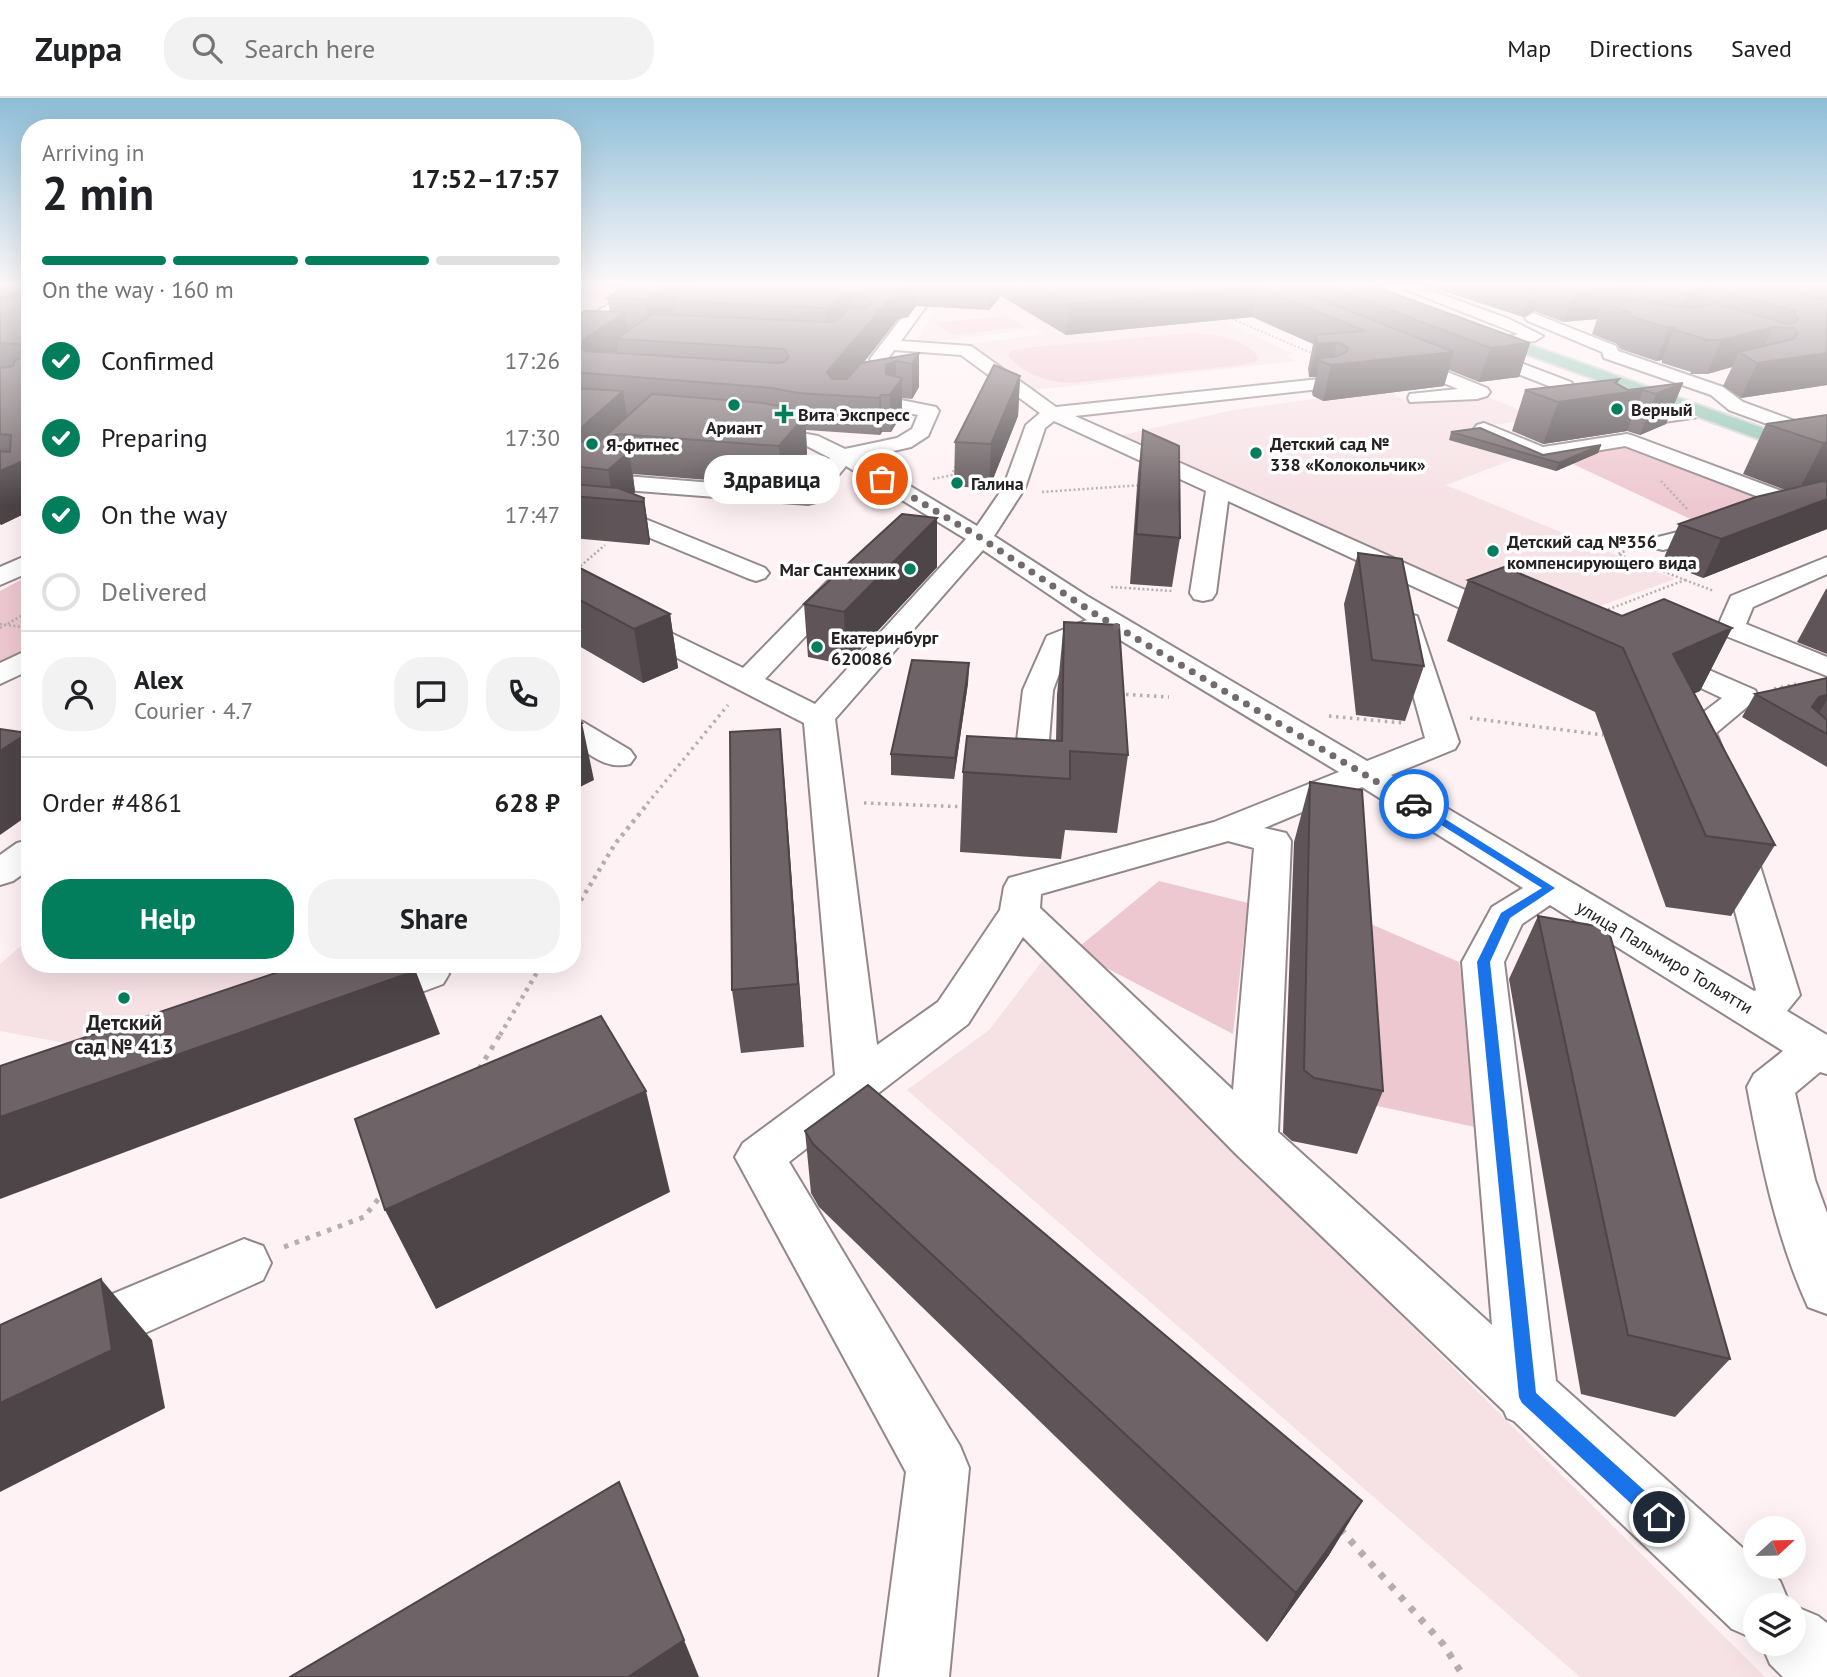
<!DOCTYPE html>
<html lang="en">
<head>
<meta charset="utf-8">
<style>
  :root { --surface:#fff; --page:#f2f2f2; --text:#202124; --muted:#757577; --line:#e0e0e0; --accent:#037e5d }
  body { margin:0; font-family:"PT Sans",sans-serif; background:var(--page); color:var(--text); height:100vh; display:flex; flex-direction:column; font-size:26px; white-space:nowrap }
  * { box-sizing:border-box; margin:0 }
  p { font-size:23px; color:var(--muted) }
  .icon { flex:none; width:38px; height:38px; fill:none; stroke:currentColor; stroke-width:2; stroke-linecap:round; stroke-linejoin:round }
  .map { position:relative; flex:1; overflow:hidden }
  .sheet { position:absolute; left:21px; top:21px; width:560px; height:854px; display:flex; flex-direction:column; background:var(--surface); border-radius:28px; box-shadow:0 7px 28px #0002 }
  .sheet>* { flex:none }
  .needle { width:46px; rotate:68deg }
  .fabs { position:absolute; left:1743px; top:1418px; display:grid; gap:14px }
  .fabs a { display:grid; place-items:center; width:63px; height:63px; border-radius:50%; background:var(--surface); box-shadow:0 7px 28px #0002; font-size:35px }
  .pin { position:absolute; display:grid; place-items:center; width:60px; height:60px; color:#fff; margin:-30px; border:4px solid #fff; border-radius:50%; box-shadow:0 2px 7px #0007 }
  .courier { position:absolute; display:grid; place-items:center; width:70px; height:70px; margin:-35px; border:5px solid #1a73e8; border-radius:50%; background:#fff; color:#222; box-shadow:0 2px 9px #0007 }
  .bubble { position:absolute; height:49px; border-radius:24px; background:var(--surface); box-shadow:0 7px 28px #0002; font-size:23px; font-weight:600; line-height:49px; text-align:center }
  .overview em { font-style:normal; font-weight:600 }
  .overview div { display:flex; flex-direction:column-reverse }
  .overview { display:flex; align-items:center; justify-content:space-between; height:119px; padding:0 21px }
  h1 { font-size:46px; font-weight:600; line-height:52px }
  .bar { display:grid; grid-template-columns:repeat(4,1fr); gap:10px 7px; align-content:center; height:84px; padding:0 21px }
  .bar i { height:9px; border-radius:5px; background:var(--line) }
  .bar .active { background:var(--accent) }
  .bar p { grid-column:span 4 }
  .line { display:flex; align-items:center; gap:18px; padding:0 21px; border-top:2px solid var(--line) }
  .line div { flex:1 }
  .round { display:grid; place-items:center; flex:none; width:74px; height:74px; border-radius:28px; background:var(--page) }
  ol { padding:0 21px; list-style:none }
  li { display:flex; align-items:center; gap:21px; height:77px }
  li p { margin-inline-start:auto }
  li .icon { padding:7px; border-radius:50%; background:var(--accent); color:#fff; stroke-width:4 }
  li:last-child { color:var(--muted) }
  li i { width:38px; height:38px; border:4px solid var(--line); border-radius:50% }
  .primary-button { display:flex; gap:14px; margin-top:auto; padding:14px 21px }
  .primary-button a { flex:1; height:80px; border-radius:28px; background:var(--accent); color:#fff; font-size:28px; font-weight:600; line-height:80px; text-align:center }
  .primary-button a+a { background:var(--page); color:var(--text) }
  header { display:flex; align-items:center; gap:42px; box-sizing:border-box; height:98px; padding:0 35px; background:var(--surface); border-bottom:2px solid var(--line) }
  header strong { font-size:33px }
  nav { display:flex; gap:38px; margin-inline-start:auto; font-size:24px }
  .search { width:490px; height:63px; background:var(--page); display:flex; align-items:center; gap:18px; box-sizing:border-box; padding:0 24px; border-radius:28px; color:var(--muted); font-size:26px }
  .map>svg:first-child { display:block }
  .built { fill:#f6e1e5 }
  .green { fill:#eec8d0 }
  .lines { fill:none; stroke-linecap:round; stroke-linejoin:round }
  .minor-casing { stroke:#928789; stroke-width:4 }
  .major-casing { stroke:#d4d3d3; stroke-width:4 }
  .path-far5 { stroke:#b7adaf; stroke-width:2; stroke-dasharray:2 2; stroke-linecap:butt }
  .path-far4 { stroke:#b7adaf; stroke-width:2.5; stroke-dasharray:2 2.5; stroke-linecap:butt }
  .path-far3 { stroke:#b7adaf; stroke-width:3.5; stroke-dasharray:2.5 4.5; stroke-linecap:butt }
  .path-far2 { stroke:#b7adaf; stroke-width:4.5; stroke-dasharray:3.5 5; stroke-linecap:butt }
  .path-far1 { stroke:#b7adaf; stroke-width:5; stroke-dasharray:4.5 7; stroke-linecap:butt }
  .path { stroke:#b7adaf; stroke-width:7; stroke-dasharray:6 9; stroke-linecap:butt }
  .minor { fill:#fff; fill-rule:evenodd }
  .major { fill:#8ec5b2; fill-rule:evenodd }
  .wall { fill:#5f5558 }
  .shaded-wall { fill:#4d4547 }
  .building { fill:#6e6366; stroke:#4d4547; stroke-width:2 }
  .route { fill:#1a73e8 }
  .done { stroke:#726a6c; stroke-width:7; stroke-dasharray:0 12.6 }
  .poi-dot { fill:#037e5d; stroke:#fff; stroke-width:2.5 }
  .labels { text-anchor:middle; dominant-baseline:central; stroke-width:7; stroke-linejoin:round; paint-order:stroke }
  .far-poi-label { font-size:18px; font-weight:bold; fill:#262122; stroke:#fff; text-anchor:start }
  .far-street-label { font-size:18px; fill:#262122; stroke:#fff }
  .poi-label { font-size:21px; font-weight:bold; fill:#262122; stroke:#fff }
</style>
</head>
<body>
<header>
<strong>Zuppa</strong>
<div class="search"><svg class="icon" aria-label="search" viewBox="0 0 24 24"><circle cx="10" cy="10" r="6"/><path d="M15 15l6 6"/></svg>Search here</div>
<nav><a>Map</a><a>Directions</a><a>Saved</a></nav>
</header>
<div class="map">
<svg width="1827" height="1579" viewBox="0 0 1827 1579">
  <rect width="100%" height="100%" fill="#fff2f5"/>
  <path class="built" d="M950,186H1157L1249,235L1294,256L1287,257L1296,263L1035,292L969,246L1044,236L1036,231L915,246Z
    M1382,292L1410,304L1483,297L1539,320L1473,330L1530,355L1446,387L1675,481L1547,527L1118,338L1233,312Z
    M30,840V866H357L86,949L0,933V866Z
    M1043,862L1765,1579H1580L907,992L989,932Z"/>
  <path class="green" d="M578,186H643L572,229V189Z
    M1005,218L1025,229L954,237L935,225Z
    M1192,235C1213,236 1250,241 1259,261L1255,264L1242,267L1071,285C1047,284 1024,276 1008,258L1011,253L1025,250Z
    M1629,348L1786,408L1701,426L1558,359Z
    M30,477V549L0,567V493Z
    M1159,783L1248,805L1233,936L1074,853Z
    M1366,824L1459,864L1484,1031L1368,1006Z"/>
  <g class="lines">
    <g class="minor-casing">
      <path id="minor" d="M644,186H662L572,240V228Z
        M928,186H942L901,243L971,248L1056,309L1329,280L1335,281L1338,285L1329,290L1075,318L1519,516L1523,522L1519,528L1509,530L1499,528L1228,403L1216,495L1212,501L1203,503L1194,501L1190,495L1206,393L1054,323L1045,330L1025,390L994,438L1087,498L1367,663L1425,640L1393,524L1397,518L1407,516L1417,518L1459,644L1455,651L1391,677L1754,893L1756,892L1716,742L1721,734L1734,731L1747,734L1752,742L1800,897L1787,913L1827,937V976L1820,974L1795,995L1815,1082L1827,1115V1216L1808,1209C1776,1139 1761,1063 1747,989L1754,976L1783,953L1550,807L1522,826L1504,864L1556,1283L1755,1461V1468H1763L1780,1483L1790,1507H1755V1541L1732,1531L1514,1323L1507,1320L1504,1313L1236,1056L1023,839L968,926L789,1064L960,1348L969,1370L949,1579H879L906,1374L735,1059L743,1045L835,977L804,625L572,506V487L743,570L833,478L842,476L851,478L855,484L851,490L765,581L815,606L966,441L846,368L816,404L808,406L625,392L617,390L614,385L617,380L625,378L802,392L830,360L805,347L746,336L743,332L746,328L753,326L818,338L845,351L897,340L912,331L918,317L889,311L887,307L889,303L896,301L936,309L939,313L928,338L911,349L863,360L977,428L1003,390L1026,327L1040,315L961,257L894,252L885,265H873L870,261L873,257ZM983,452L1087,522L1047,538L1023,592L1011,693L1016,700L1028,703L1040,700L1045,693L1053,592L1069,549L1107,534L1339,674L1214,724L1009,780L1004,789L1000,812L938,904L877,947L835,621ZM1362,689L1523,790L1492,809L1462,864L1492,1227L1278,1034L1291,743L1286,735L1264,730ZM1228,743L1254,750L1233,992L1040,810L1041,796Z
        M1392,186H1413L1509,221L1543,238L1535,243L1509,245L1507,242L1509,239L1518,236Z
        M1533,215L1616,248L1618,253L1723,289L1743,304L1811,329L1814,333L1811,337C1799,340 1784,345 1772,342L1769,338L1772,334L1781,331L1729,312L1711,297L1604,260L1602,254L1528,223L1525,220Z
        M1473,247L1571,284L1574,288L1565,293L1559,292L1467,256L1465,252Z
        M1400,255L1487,290L1490,294L1487,298L1477,301L1410,304L1408,300L1410,296L1458,291L1394,264L1392,260L1394,256Z
        M1697,308L1704,310L1707,314L1704,318L1618,331L1608,325L1618,319Z
        M1484,325L1543,349L1627,336L1634,338L1827,410V425L1625,348L1541,362L1534,360L1477,335L1474,331L1477,327Z
        M572,411L638,418L765,470L769,475L765,480L756,483L747,480L626,430L572,425Z
        M1722,423L1730,425L1734,430L1730,435L1663,452L1654,450L1651,445L1654,440Z
        M30,456V474L0,487V469Z
        M1827,459V476L1753,509L1746,526L1827,559V578L1721,536L1717,530L1731,498Z
        M1658,550L1755,592L1759,599L1716,635L1729,667L1724,674L1712,677L1700,674L1683,633L1688,626L1722,600L1648,565L1643,559L1648,553Z
        M30,551V572L0,586V565Z
        M572,621L583,624L630,652L635,659L630,666C607,672 591,657 572,645Z
        M30,742V771L13,783L0,787V757L17,745Z
        M411,866H443L449,876L443,886L384,908L369,912L354,908L348,897L354,886Z
        M244,1141L263,1148L271,1165L263,1182L0,1300V1243Z
        M1794,1508L1818,1518L1827,1525V1579H1783L1770,1566L1761,1545H1794Z"/>
    </g>
    <g class="major-casing">
      <path id="major" d="M1480,229L1827,353V366L1474,237L1472,234L1474,231Z"/>
    </g>
    <path class="path-far5" d="M1228,219L1316,257"/>
    <path class="path-far4" d="M933,381L952,377L956,367
      M1661,383L1688,412
      M1042,394L1142,387
      M1637,448L1618,456L1646,467
      M577,471L605,447
      M1685,482L1714,493
      M1111,489L1172,493
      M1604,513L1685,482L1657,471
      M0,526L30,530
      M0,530L30,513"/>
    <path class="path-far3" d="M1774,591L1796,586
      M1119,596L1169,599
      M1329,618L1403,625
      M1470,620L1603,637
      M864,705L968,709
      M643,711L728,607"/>
    <path class="path-far2" d="M572,817L615,746L645,709
      M500,937L542,866"/>
    <path class="path-far1" d="M479,971L501,935
      M284,1149L364,1119L384,1094"/>
    <path class="path" d="M1340,1431L1443,1546L1464,1579"/>
    <use href="#minor" class="minor"/>
    <use href="#major" class="major"/>
  </g>
  <path class="wall" d="M0,186H30V413L1,427L0,426Z
    M630,186H1380L1378,190L1530,245L1519,279L1479,284L1449,272L1444,288L1323,303L1313,298L1312,295L1316,279H1309L1308,271L1313,246L1252,219L1066,237L1001,198L989,212L916,208L908,219L898,221L864,264L919,255V289L912,301L902,300V316L891,334H882L880,337L806,332L807,356L782,388L633,376L635,394L633,396L644,400L650,443L649,447L572,440V220L610,214L607,200Z
    M1421,186H1827V287L1741,300L1723,288L1732,269L1707,276H1690L1691,274L1662,265V262L1656,263L1620,251L1617,246L1592,236L1597,221L1563,224L1534,213L1523,219Z
    M1020,278L1018,318L989,391L954,388L955,344Z
    M1619,281L1617,286L1628,292L1683,285L1666,326L1640,337L1627,333L1543,346L1512,333L1525,292Z
    M1827,317V431L1703,480L1662,464L1679,426L1785,392L1743,376L1766,326Z
    M1143,332L1180,440L1172,489L1130,486L1138,375Z
    M1451,334L1543,357L1601,347L1598,355L1556,373L1449,342Z
    M937,420V469L846,567L808,559L804,506Z
    M1358,455L1424,568L1405,623L1356,617L1344,506Z
    M572,466L670,516L678,570L643,585L572,544Z
    M1468,482L1622,518L1732,530L1700,593L1694,595L1775,747L1731,818L1666,809L1595,614L1447,543Z
    M1826,491H1827V556L1797,544Z
    M1064,524L1128,657L1117,735L1065,732L1061,761L960,754L963,674L1056,643L1057,597Z
    M969,565L968,585L954,681L891,677V656Z
    M1827,580V669L1742,619L1755,596Z
    M780,631L804,949L741,955L732,892Z
    M1310,684L1383,993L1357,1056L1292,1043L1283,1035L1294,744Z
    M1538,818L1730,1261L1675,1319L1581,1296L1509,881Z
    M805,1033L1362,1403L1329,1457L1267,1544L819,1109L811,1095Z"/>
  <path class="shaded-wall" d="M8,186H20L30,208L0,216V187Z
    M667,186H712L672,203L674,214L649,232L645,201Z
    M910,186H916V208L908,219L898,221L838,297L827,274L898,191Z
    M990,186H1001V198L989,212Z
    M1218,186H1290L1289,192L1257,189L1252,219L1066,237L1069,206Z
    M1537,186H1542L1534,213L1523,219L1532,189Z
    M1637,188L1628,213L1603,205L1597,221L1563,224L1574,194Z
    M1709,189L1697,219L1676,226L1688,196L1691,192Z
    M852,195L853,226L826,241L825,210L839,199Z
    M625,214L629,242L616,241L618,254L589,275L579,247L583,242Z
    M1675,229L1662,262L1656,263L1669,230Z
    M1773,229L1758,262L1739,254L1732,269L1707,276L1721,242Z
    M1337,244L1332,267L1454,254L1444,288L1323,303L1331,267L1320,260L1316,279H1309L1317,246Z
    M1530,245L1519,279L1479,284L1490,250Z
    M919,255V289L912,301V266Z
    M1827,255V287L1741,300L1757,265Z
    M896,263V288L902,280V316L891,334L890,297H886V267Z
    M1020,278L1018,318L989,391L991,346Z
    M1619,281L1613,297L1643,292L1627,333L1543,346L1558,304L1615,285Z
    M1683,285L1666,326L1640,337L1656,296Z
    M623,293L629,330L618,336L622,360L629,354L635,394L627,402L613,401L608,372L576,338L580,331Z
    M881,297L882,334L880,337L879,300Z
    M805,318L807,356L782,388L779,348Z
    M1827,344V391L1797,396L1823,345Z
    M1601,347L1598,355L1556,373L1559,365Z
    M30,360V413L1,427L0,424V373Z
    M644,400L650,443L649,447L643,404Z
    M1827,401V431L1703,480L1721,441Z
    M937,420V469L846,567L844,514Z
    M670,516L678,570L643,585L634,531Z
    M1732,530L1700,593L1652,615L1673,556Z
    M969,565L968,585L954,681L955,660Z
    M1827,597V602L1816,619L1812,609L1819,599Z
    M582,625L594,682L572,693V629Z
    M780,631L785,689L804,949L798,886Z
    M28,635L30,637V716L0,737V653Z
    M413,866L440,936L0,1101V1019Z
    M646,993L670,1094L436,1211L385,1112Z
    M101,1181L152,1242L165,1310L0,1394V1305Z
    M1362,1403L1329,1457L1267,1544L1296,1495Z
    M684,1542L699,1579H628Z"/>
  <path class="building" d="M19,186H30V247L0,245V200L19,198Z
    M630,186H667L645,201L607,200Z
    M696,186H910L908,189L898,191L827,274L832,281H847L861,265L919,255L912,266L896,263L886,267V276L902,280L890,297H881L879,300L798,295L772,290L572,274V220L585,213L625,214L583,242L579,247L585,253L777,265L784,264L789,259L784,251L616,241L653,216L829,224L838,222L849,210L861,211L871,206L872,203L865,198L852,195L839,199L825,210L672,203Z
    M1033,186H1281L1454,254L1331,267L1320,263V260L1338,258L1347,253L1348,249L1337,244L1317,246L1315,237L1365,233L1257,189L1069,206Z
    M1322,186H1368L1530,245L1490,250Z
    M1522,186H1537L1532,189Z
    M1553,186H1752L1827,202V255L1757,265L1739,254L1793,241L1798,235L1794,230L1773,229L1721,242H1704H1708L1675,232V229L1669,230L1632,219L1629,214L1603,205L1638,203L1692,210L1708,207L1711,204L1788,226L1794,225L1798,220L1794,213L1709,189L1691,192L1688,196L1637,188L1574,194Z
    M1813,186H1827V189Z
    M30,257V360L0,373V353L10,354L11,337L0,336V270L13,268L15,262Z
    M994,267L1020,278L991,346L955,344Z
    M1619,281L1615,285L1628,292L1683,285L1656,296L1643,292L1558,304L1525,292Z
    M572,290L623,293L580,331L576,338L582,344L600,343L652,296L764,305L787,310L805,318L779,348L618,336L608,339L605,346L610,352L629,354L608,372L572,368Z
    M1827,317V344L1823,345L1766,326Z
    M1480,330L1543,357L1601,347L1559,365L1451,334Z
    M1143,332L1179,348L1180,440L1136,436Z
    M1823,383L1827,384V401L1721,441L1679,426L1756,399Z
    M572,386L618,390L644,400L643,404L572,398Z
    M902,416L937,420L844,514L804,506Z
    M1358,455L1402,461L1424,568L1372,562Z
    M572,466L670,516L634,531L572,498Z
    M1504,469L1622,518L1664,501L1732,530L1673,556L1775,747L1706,738L1623,550L1468,482Z
    M1064,524L1119,527L1128,657L1070,653V681L963,674L967,638L1062,643Z
    M912,562L969,565L955,660L891,656Z
    M1827,580V597L1819,599L1812,609L1827,622V636L1755,596Z
    M572,619L582,625L572,629Z
    M0,631L28,635L0,653Z
    M780,631L798,886L732,892L730,634Z
    M1310,684L1362,692L1383,993L1314,980L1304,972Z
    M1538,818L1608,830L1730,1261L1628,1237Z
    M302,866H413L415,873L0,1019V968Z
    M601,918L646,993L385,1112L355,1021Z
    M868,987L1362,1403L1296,1495L813,1046L805,1033Z
    M101,1181L112,1252L0,1305V1227Z
    M619,1384L684,1542L628,1579H290Z"/>
  <linearGradient id="sky" x2="0" y2="1"><stop stop-color="#8dbdd6"/><stop offset="0.46" stop-color="#fff9fa"/><stop offset="1" stop-color="#fff9fa" stop-opacity="0"/></linearGradient>
  <rect width="1827" height="407" fill="url(#sky)"/>
  <path class="route" d="M1411,704H1418L1555,790L1510,820L1490,864L1536,1295L1666,1412L1668,1419L1666,1425L1659,1428L1652,1425L1522,1305L1519,1299L1477,864L1501,815L1542,790L1411,708Z"/>
  <g class="lines">
    <path class="done" d="M882,381L981,440L1092,514L1414,706"/>
  </g>
  <g class="poi-dot">
    <circle cx="734" cy="307" r="7"/>
    <circle cx="1617" cy="311" r="7"/>
    <path d="M780.5 305.5h7v7h7v7h-7v7h-7v-7h-7v-7h7z"/>
    <circle cx="592" cy="346" r="7"/>
    <circle cx="1256" cy="355" r="7"/>
    <circle cx="957" cy="385" r="7"/>
    <circle cx="1493" cy="453" r="7"/>
    <circle cx="910" cy="471" r="7"/>
    <circle cx="817" cy="549" r="7"/>
    <circle cx="124" cy="900" r="7"/>
  </g>
  <g class="labels">
    <g class="far-poi-label">
      <text x="1631" y="311">Верный</text>
      <text x="798" y="316">Вита Экспресс</text>
      <text x="734" y="329" text-anchor="middle">Ариант</text>
      <text x="1270" y="345">Детский сад №<tspan x="1270" dy="21">338 «Колокольчик»</tspan></text>
      <text x="606" y="346">Я-фитнес</text>
      <text x="971" y="385">Галина</text>
      <text x="1507" y="443">Детский сад №356<tspan x="1507" dy="21">компенсирующего вида</tspan></text>
      <text x="896" y="471" text-anchor="end">Маг Сантехник</text>
      <text x="831" y="539">Екатеринбург<tspan x="831" dy="21">620086</tspan></text>
    </g>
    <g class="far-street-label">
      <text transform="translate(1665 859) rotate(31)">улица Пальмиро Тольятти</text>
    </g>
    <g class="poi-label">
      <text x="124" y="924">Детский<tspan x="124" dy="24">сад № 413</tspan></text>
    </g>
  </g>
</svg>
<div class="fabs">
<a><svg class="needle" viewBox="-14 -14 28 28"><path d="M0-13l5 13h-10z" fill="#e53935"/><path d="M0 13l5-13h-10z" fill="#757577"/></svg></a>
<a><svg class="icon" aria-label="layers" viewBox="0 0 24 24"><path d="M12 4l9 5-9 5-9-5zM3 14l9 5 9-5"/></svg></a>
</div>
<div class="pin" style="left:882px;top:381px;background:#ea580c"><svg class="icon" aria-label="bag" viewBox="0 0 24 24"><path d="M5 8h14l-1 12H6zM9 8a3 3 0 0 1 6 0"/></svg></div>
<div class="pin" style="left:1659px;top:1419px;background:#1f2937"><svg class="icon" aria-label="home" viewBox="0 0 24 24"><path d="M3 11l9-7 9 7M6 9v11h12V9"/></svg></div>
<div class="courier" style="left:1414px;top:706px"><svg class="icon" aria-label="car" viewBox="0 0 24 24"><path d="M5 17H2v-5l4-1 3-4h7l3 4 3 1v5h-3M9 17h6M6 11h13"/><circle cx="7" cy="17" r="2"/><circle cx="17" cy="17" r="2"/></svg></div>
<div class="bubble" style="left:704px;top:357px;width:136px">Здравица</div>
<section class="sheet">
<div class="overview"><div><h1>2 min</h1><p>Arriving in</p></div><em>17:52–17:57</em></div>
<div class="bar"><i class="active"></i><i class="active"></i><i class="active"></i><i></i><p>On the way · 160 m</p></div>
<ol>
<li><svg class="icon" aria-label="check" viewBox="0 0 24 24"><path d="M5 12l5 5 9-10"/></svg>Confirmed<p>17:26</p></li>
<li><svg class="icon" aria-label="check" viewBox="0 0 24 24"><path d="M5 12l5 5 9-10"/></svg>Preparing<p>17:30</p></li>
<li><svg class="icon" aria-label="check" viewBox="0 0 24 24"><path d="M5 12l5 5 9-10"/></svg>On the way<p>17:47</p></li>
<li><i></i>Delivered</li>
</ol>
<div class="line" style="height:126px"><a class="round"><svg class="icon" aria-label="person" viewBox="0 0 24 24"><circle cx="12" cy="8" r="4"/><path d="M4 21q1-7 8-7t8 7"/></svg></a><div><b>Alex</b><p>Courier · 4.7</p></div><a class="round"><svg class="icon" aria-label="chat" viewBox="0 0 24 24"><path d="M4 5h16v11H9l-5 4z"/></svg></a><a class="round"><svg class="icon" aria-label="phone" viewBox="0 0 24 24"><path d="M5 4h4l2 5-3 2q2 4 5 5l2-3 5 2v4C11 20 4 13 5 4z"/></svg></a></div>
<div class="line" style="height:91px"><div>Order #4861</div><b>628 ₽</b></div>
<div class="primary-button"><a>Help</a><a>Share</a></div>
</section>
</div>
</body>
</html>
